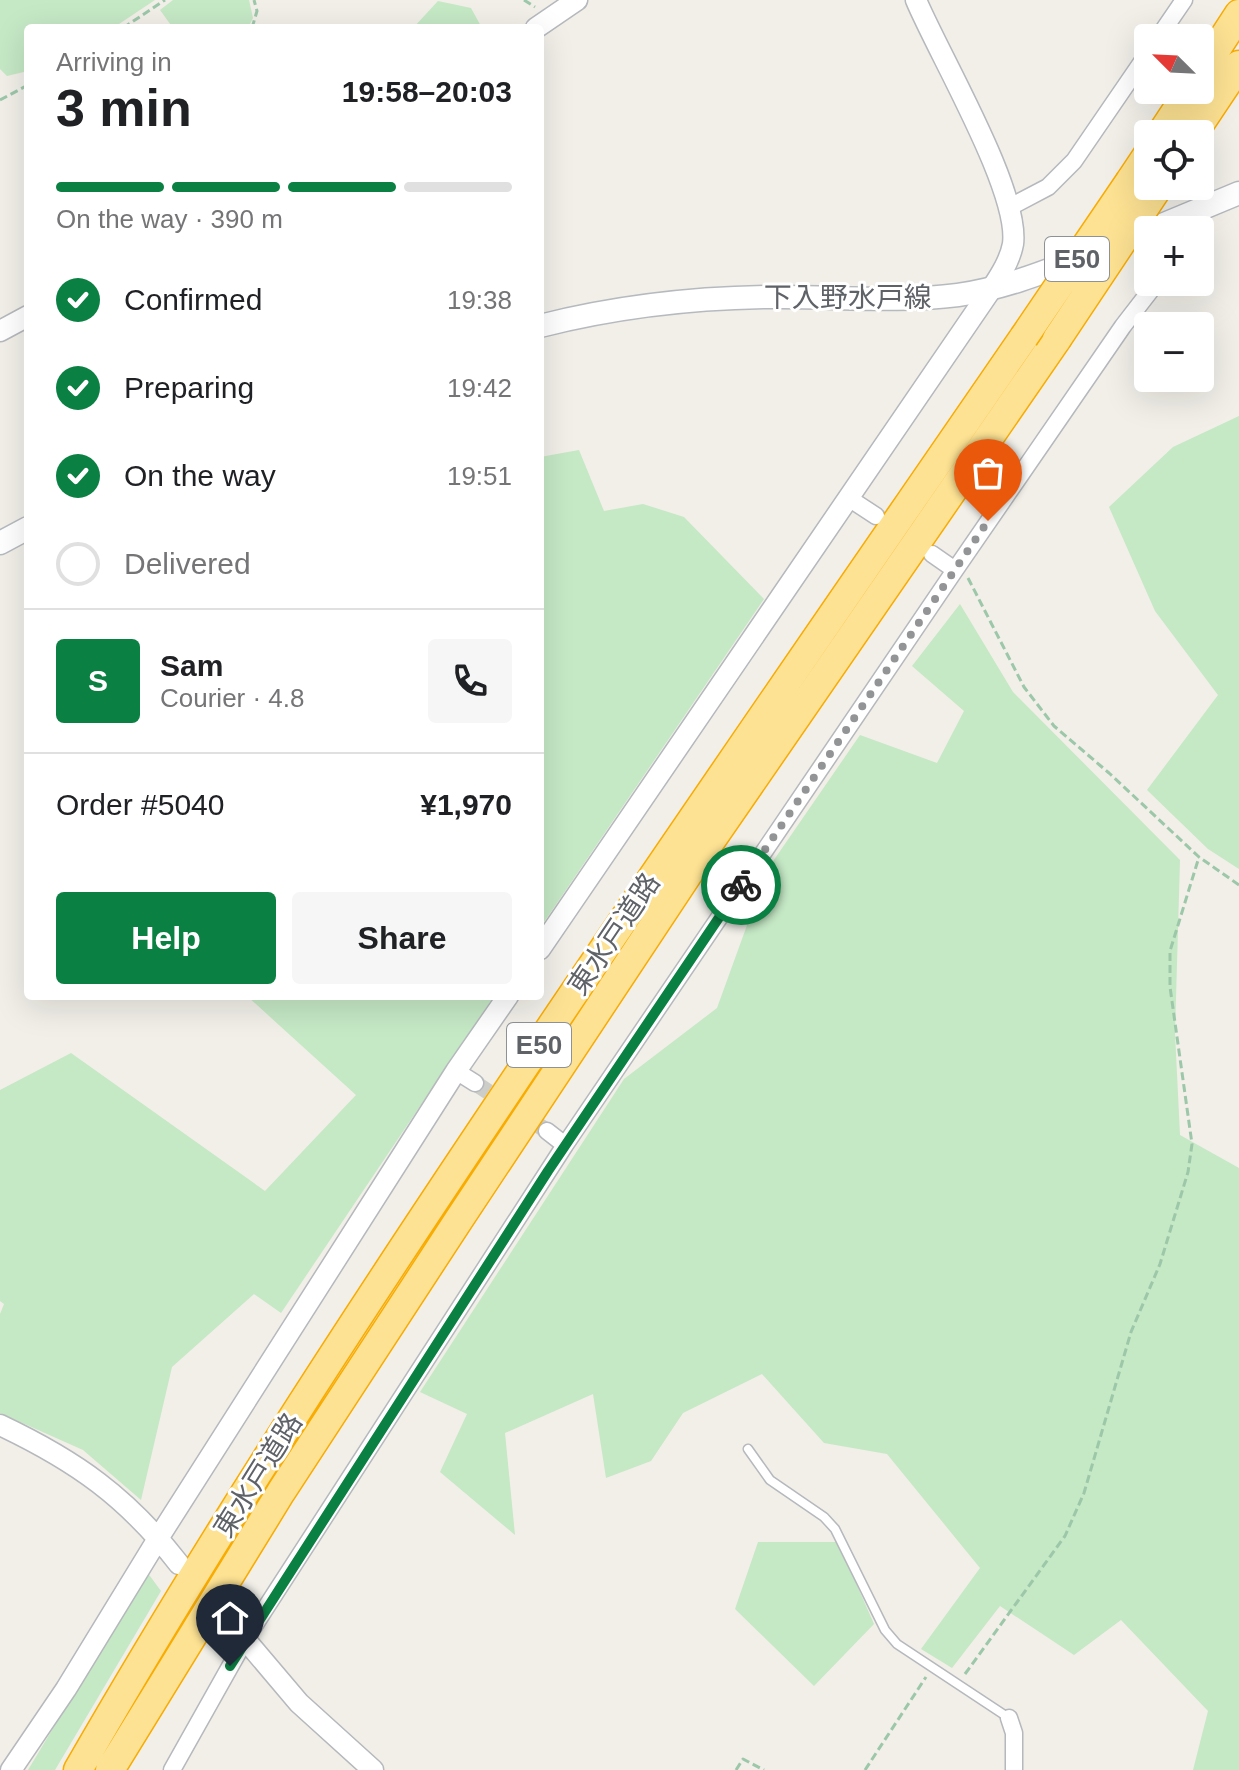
<!DOCTYPE html>
<html lang="en">
<head>
<meta charset="utf-8">
<style>
  :root { --surface:#fff; --page:#f6f6f6; --text:#202124; --muted:#757577; --line:#e0e0e0; --accent:#0b8043 }
  body { margin:0; font-family:Helvetica,"Noto Sans JP",sans-serif; background:var(--page); color:var(--text); height:100vh; display:flex; flex-direction:column; font-size:30px; white-space:nowrap }
  * { box-sizing:border-box; margin:0 }
  p { font-size:26px; color:var(--muted) }
  .icon { flex:none; width:44px; height:44px; fill:none; stroke:currentColor; stroke-width:2; stroke-linecap:round; stroke-linejoin:round }
  .map { position:relative; flex:1; overflow:hidden }
  .details { position:absolute; left:24px; top:24px; width:520px; height:976px; display:flex; flex-direction:column; background:var(--surface); border-radius:8px; box-shadow:0 8px 32px #0002 }
  .details>* { flex:none }
  .needle { width:52px; rotate:294deg }
  .buttons { position:absolute; left:1134px; top:24px; display:grid; gap:16px }
  .buttons a { display:grid; place-items:center; width:80px; height:80px; border-radius:8px; background:var(--surface); box-shadow:0 8px 32px #0002; font-size:40px }
  .pin { position:absolute; display:grid; place-items:center; width:68px; height:68px; color:#fff; margin:-82px -34px; border-radius:50% 50% 50% 0; rotate:-45deg; box-shadow:0 0 8px #0007 }
  .pin .icon { rotate:45deg }
  .courier { position:absolute; display:grid; place-items:center; width:80px; height:80px; margin:-40px; border:6px solid #0b8043; border-radius:50%; background:#fff; color:#222; box-shadow:0 2px 10px #0007 }
  .head em { font-style:normal; font-weight:700 }
  .head div { display:flex; flex-direction:column-reverse }
  .head { display:flex; align-items:center; justify-content:space-between; height:136px; padding:0 32px }
  h1 { font-size:52px; font-weight:700; line-height:60px }
  .bar { display:grid; grid-template-columns:repeat(4,1fr); gap:12px 8px; align-content:center; height:96px; padding:0 32px }
  .bar i { height:10px; border-radius:6px; background:var(--line) }
  .bar .current { background:var(--accent) }
  .bar p { grid-column:span 4 }
  .line { display:flex; align-items:center; gap:20px; padding:0 32px; border-top:2px solid var(--line) }
  .line div { flex:1 }
  .round { display:grid; place-items:center; flex:none; width:84px; height:84px; border-radius:8px; background:var(--page) }
  ol { padding:0 32px; list-style:none }
  li { display:flex; align-items:center; gap:24px; height:88px }
  li p { margin-inline-start:auto }
  li .icon { padding:8px; border-radius:50%; background:var(--accent); color:#fff; stroke-width:4 }
  li:last-child { color:var(--muted) }
  li i { width:44px; height:44px; border:4px solid var(--line); border-radius:50% }
  .action { display:flex; gap:16px; margin-top:auto; padding:16px 32px }
  .action a { flex:1; height:92px; border-radius:8px; background:var(--accent); color:#fff; font-size:32px; font-weight:700; line-height:92px; text-align:center }
  .action a+a { background:var(--page); color:var(--text) }
  .map>svg:first-child { display:block }
  .green { fill:#c5e8c5 }
  .lines { fill:none; stroke-linecap:round; stroke-linejoin:round }
  .minor-tunnel { stroke:#ccccc8; stroke-width:16; stroke-dasharray:16 8; stroke-linecap:butt }
  .service-casing { stroke:#b5b8bc; stroke-width:11 }
  .minor-casing { stroke:#b5b8bc; stroke-width:19 }
  .tertiary-casing { stroke:#b5b8bc; stroke-width:23 }
  .secondary-casing { stroke:#b6babf; stroke-width:25 }
  .motorway-casing { stroke:#f9ab00; stroke-width:31 }
  .path { stroke:#9cc7a9; stroke-width:3; stroke-dasharray:8 4; stroke-linecap:butt }
  .service { stroke:#fff; stroke-width:8 }
  .minor { stroke:#fff; stroke-width:16 }
  .tertiary { stroke:#fff; stroke-width:20 }
  .secondary { stroke:#fff; stroke-width:22 }
  .motorway { stroke:#fde293; stroke-width:28 }
  .motorway-bridge-casing { stroke:#f9ab00; stroke-width:31; stroke-linecap:butt }
  .motorway-bridge { stroke:#fde293; stroke-width:28 }
  .done { stroke:#929495; stroke-width:8; stroke-dasharray:0 14.4 }
  .route { stroke:#0b8043; stroke-width:10 }
  .labels { text-anchor:middle; dominant-baseline:central; stroke-width:6; stroke-linejoin:round; paint-order:stroke }
  .shield { fill:#fff; stroke:#8f9295; stroke-width:2 }
  .shield-label { font-size:26px; font-weight:bold; fill:#5f6368 }
  .street-label { font-size:28px; fill:#5f6368; stroke:#fff }
</style>
</head>
<body>
<div class="map">
<svg width="1239" height="1770" viewBox="0 0 1239 1770">
  <rect width="100%" height="100%" fill="#f1efe8"/>
  <path class="green" d="M0,0H155L113,28H28V71L7,76L0,69Z
    M173,0H249L253,18L248,28H173L160,10Z
    M438,1L471,8L482,28H413Z
    M1239,416V869L1208,849L1147,790L1218,695L1155,611L1109,507L1173,447Z
    M579,450L604,511L643,504L684,517L764,599L540,928V457Z
    M960,604L1013,692L1180,860L1175,1033L1180,1135L1239,1168V1770H1193L1208,1711L1121,1620L1074,1655L1000,1606L952,1668L921,1649L980,1568L887,1454L824,1443L762,1374L683,1413L651,1461L606,1478L593,1394L505,1433L515,1535L440,1472L467,1414L420,1392L624,1079L717,1008L767,870L860,735L937,763L964,711L912,666Z
    M247,996H494L281,1313L254,1294L172,1367L141,1500L83,1450L0,1413V1314L4,1304L0,1301V1090L71,1053L265,1191L356,1095Z
    M758,1542H838L874,1624L814,1686L735,1609Z
    M147,1572L161,1591L55,1770H28Z"/>
  <g class="lines">
    <path class="minor-tunnel" d="M475,1083L547,1131"/>
    <g class="service-casing">
      <path id="service" d="M748,1449L770,1480L824,1517L835,1529L885,1630L897,1644L1009,1718"/>
    </g>
    <g class="minor-casing">
      <path id="minor" d="M1158,38L1184,0
        M1010,207L1048,187L1074,161L1148,53
        M850,499L876,516
        M932,554L955,570
        M456,1071L475,1083
        M547,1131L565,1145
        M1009,1718L1014,1733V1770
        M172,1770L245,1640L565,1145L955,570L1123,326L1157,282"/>
    </g>
    <g class="tertiary-casing">
      <path id="tertiary" d="M536,28L577,0
        M0,331L28,316
        M540,949L992,288C1001,274 1010,260 1013,244C1020,191 939,55 916,0
        M0,1425C76,1461 127,1497 179,1564
        M227,1618L299,1703L373,1770
        M11,1770L66,1689L159,1537L456,1071L508,996"/>
    </g>
    <g class="secondary-casing">
      <path id="secondary" d="M1150,230L1239,193
        M540,326C615,307 692,298 769,297C832,296 895,303 958,295C1000,289 1040,274 1080,258
        M0,543L28,528"/>
    </g>
    <g class="motorway-casing">
      <path id="motorway" d="M1200,74L1239,14
        M1161,134L1190,90
        M1193,134L1239,65
        M1130,181L1148,154
        M78,1770C220,1523 377,1285 536,1049C697,810 861,574 1024,337
        M110,1770L281,1492L458,1221L692,868L1057,339"/>
    </g>
    <path class="path" d="M524,0L535,7
      M123,28L165,0
      M252,28L257,11L254,0
      M0,100L28,85
      M968,578L1024,687L1054,726L1109,773L1199,857L1239,885
      M965,1674L1065,1536L1084,1493L1131,1332L1160,1264L1188,1172L1192,1144L1170,987V951L1199,857
      M736,1770L743,1759L764,1770
      M865,1770L926,1677"/>
    <use href="#service" class="service"/>
    <use href="#minor" class="minor"/>
    <use href="#tertiary" class="tertiary"/>
    <use href="#secondary" class="secondary"/>
    <use href="#motorway" class="motorway"/>
    <g class="motorway-bridge-casing">
      <path id="motorway-bridge" d="M1024,337L1130,181
        M1057,339L1159,186"/>
    </g>
    <use href="#motorway-bridge" class="motorway-bridge"/>
  </g>
  <g class="lines">
    <path class="done" d="M741,885L988,521"/>
    <path class="route" d="M230,1666L548,1171L741,885"/>
  </g>
  <g class="labels">
    <g class="shield">
      <rect x="1045" y="237" width="64" height="44" rx="6"/>
      <rect x="507" y="1023" width="64" height="44" rx="6"/>
    </g>
    <g class="shield-label">
      <text x="1077" y="259">E50</text>
      <text x="539" y="1045">E50</text>
    </g>
    <g class="street-label">
      <text x="848" y="297">下入野水戸線</text>
      <text transform="translate(614 934) rotate(-56)">東水戸道路</text>
      <text transform="translate(258 1475) rotate(-58)">東水戸道路</text>
    </g>
  </g>
</svg>
<div class="buttons">
<a><svg class="needle" viewBox="-14 -14 28 28"><path d="M0-13l5 13h-10z" fill="#e53935"/><path d="M0 13l5-13h-10z" fill="#757577"/></svg></a>
<a><svg class="icon" aria-label="locate" viewBox="0 0 24 24"><circle cx="12" cy="12" r="6"/><path d="M12 2v4M12 18v4M2 12h4M18 12h4"/></svg></a>
<a>+</a>
<a>−</a>
</div>
<div class="pin" style="left:988px;top:521px;background:#ea580c"><svg class="icon" aria-label="bag" viewBox="0 0 24 24"><path d="M5 8h14l-1 12H6zM9 8a3 3 0 0 1 6 0"/></svg></div>
<div class="pin" style="left:230px;top:1666px;background:#1f2937"><svg class="icon" aria-label="home" viewBox="0 0 24 24"><path d="M3 11l9-7 9 7M6 9v11h12V9"/></svg></div>
<div class="courier" style="left:741px;top:885px"><svg class="icon" aria-label="bike" viewBox="0 0 24 24"><circle cx="6" cy="16" r="4"/><circle cx="18" cy="16" r="4"/><path d="M6 16l4-8h5l3 8M10 8l3 8H6M13 5h3"/></svg></div>
<section class="details">
<div class="head"><div><h1>3 min</h1><p>Arriving in</p></div><em>19:58–20:03</em></div>
<div class="bar"><i class="current"></i><i class="current"></i><i class="current"></i><i></i><p>On the way · 390 m</p></div>
<ol>
<li><svg class="icon" aria-label="check" viewBox="0 0 24 24"><path d="M5 12l5 5 9-10"/></svg>Confirmed<p>19:38</p></li>
<li><svg class="icon" aria-label="check" viewBox="0 0 24 24"><path d="M5 12l5 5 9-10"/></svg>Preparing<p>19:42</p></li>
<li><svg class="icon" aria-label="check" viewBox="0 0 24 24"><path d="M5 12l5 5 9-10"/></svg>On the way<p>19:51</p></li>
<li><i></i>Delivered</li>
</ol>
<div class="line" style="height:144px"><b class="round" style="background:var(--accent);color:#fff">S</b><div><b>Sam</b><p>Courier · 4.8</p></div><a class="round"><svg class="icon" aria-label="phone" viewBox="0 0 24 24"><path d="M5 4h4l2 5-3 2q2 4 5 5l2-3 5 2v4C11 20 4 13 5 4z"/></svg></a></div>
<div class="line" style="height:104px"><div>Order #5040</div><b>¥1,970</b></div>
<div class="action"><a>Help</a><a>Share</a></div>
</section>
</div>
</body>
</html>
